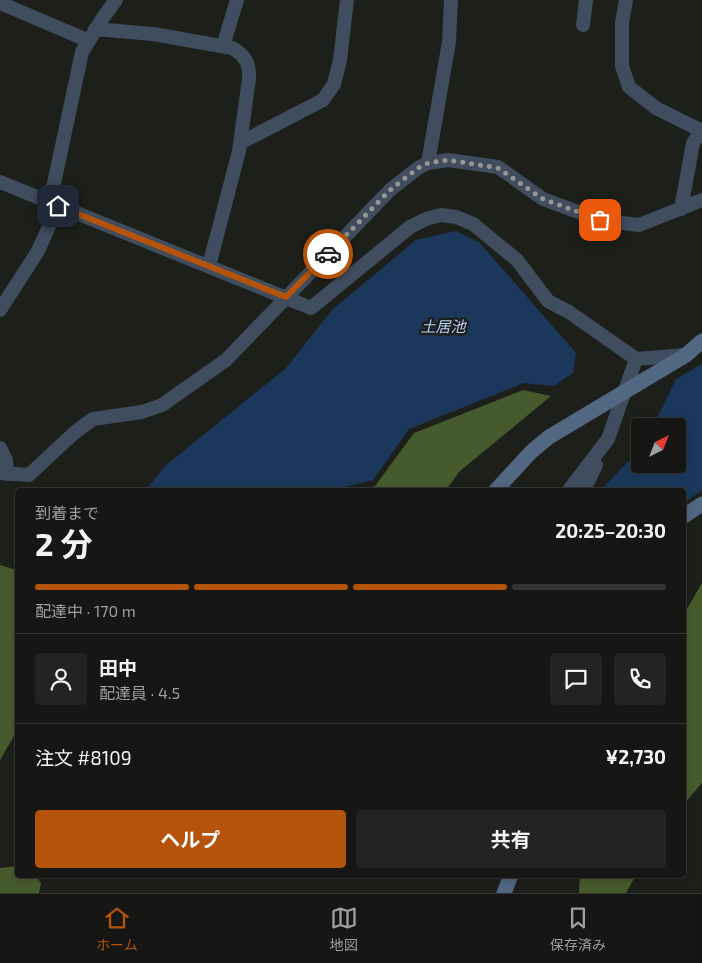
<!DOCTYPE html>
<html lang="ja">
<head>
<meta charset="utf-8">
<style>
  :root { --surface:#161714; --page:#232422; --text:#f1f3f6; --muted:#9e9fa0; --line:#353634; --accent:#b45309 }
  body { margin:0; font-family:"Exo 2","Noto Sans JP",sans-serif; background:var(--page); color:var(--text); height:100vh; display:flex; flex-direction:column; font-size:19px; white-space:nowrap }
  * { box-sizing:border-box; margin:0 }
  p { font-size:16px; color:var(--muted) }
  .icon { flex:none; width:28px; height:28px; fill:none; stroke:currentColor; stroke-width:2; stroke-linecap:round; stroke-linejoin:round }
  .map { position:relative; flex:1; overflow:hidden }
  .drawer { position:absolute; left:15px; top:488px; width:671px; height:390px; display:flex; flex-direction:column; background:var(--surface); border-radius:5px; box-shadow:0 2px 8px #0003,0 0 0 1px var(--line) }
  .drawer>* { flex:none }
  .needle { width:32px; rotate:42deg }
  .buttons { position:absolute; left:631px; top:418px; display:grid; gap:10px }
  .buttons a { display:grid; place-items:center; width:55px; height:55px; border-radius:5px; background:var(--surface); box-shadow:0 2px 8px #0003,0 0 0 1px var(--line); font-size:25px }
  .pin { position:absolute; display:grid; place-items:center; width:42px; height:42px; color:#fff; margin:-21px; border-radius:10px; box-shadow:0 2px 8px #0006 }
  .courier { position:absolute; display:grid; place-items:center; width:50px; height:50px; margin:-25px; border:4px solid #b45309; border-radius:50%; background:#fff; color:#222; box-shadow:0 1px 6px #0007 }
  .overview em { font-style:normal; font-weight:700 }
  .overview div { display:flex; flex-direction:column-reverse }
  .overview { display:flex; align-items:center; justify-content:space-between; height:85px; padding:0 20px }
  h1 { font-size:32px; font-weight:700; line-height:38px }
  .bar { display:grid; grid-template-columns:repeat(4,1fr); gap:8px 5px; align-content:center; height:60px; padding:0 20px }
  .bar i { height:6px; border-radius:4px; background:var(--line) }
  .bar .current { background:var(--accent) }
  .bar p { grid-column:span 4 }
  .line { display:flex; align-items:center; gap:12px; padding:0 20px; border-top:1px solid var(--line) }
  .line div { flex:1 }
  .round { display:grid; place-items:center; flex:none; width:52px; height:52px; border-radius:5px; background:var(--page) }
  .cta { display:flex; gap:10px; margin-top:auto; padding:10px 20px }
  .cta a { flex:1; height:58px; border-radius:5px; background:var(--accent); color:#fff; font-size:20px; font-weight:700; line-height:58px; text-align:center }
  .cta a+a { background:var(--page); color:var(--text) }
  .menu { display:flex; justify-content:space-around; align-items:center; height:70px; border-top:1px solid var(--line); background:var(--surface); font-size:14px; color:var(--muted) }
  .menu a { display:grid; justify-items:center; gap:2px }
  .menu .current { color:var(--accent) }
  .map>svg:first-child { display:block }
  .forest { fill:#465b2d }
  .water { fill:#1b385c }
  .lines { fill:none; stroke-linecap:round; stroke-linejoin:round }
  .street { stroke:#404d5e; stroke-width:14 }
  .secondary { stroke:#526782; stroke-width:15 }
  .done { stroke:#959793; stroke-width:5; stroke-dasharray:0 9 }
  .route { stroke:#b45309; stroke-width:6 }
  .labels { text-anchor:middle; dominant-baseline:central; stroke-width:5; stroke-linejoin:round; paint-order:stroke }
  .water-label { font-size:15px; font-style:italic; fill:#b6d3f9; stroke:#1d1f1a }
</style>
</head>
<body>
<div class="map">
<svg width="702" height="893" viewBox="0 0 702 893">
  <rect width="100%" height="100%" fill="#1d1f1a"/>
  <path class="forest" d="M523,390L551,396L459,472L446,490H362L375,486L414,433Z
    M0,565L17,570V731L0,760Z
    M702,583V783L684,804V614Z
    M17,866L18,875H35L41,883L39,893H0V868Z
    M580,875H636L626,893H579Z"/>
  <path class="water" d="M456,231L479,242L576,353L573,373L554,386L524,383L409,429L373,480L333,490H146L165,466L286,368L332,310L416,240Z
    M702,364V490L684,503V490H601L640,449V464H678V426H653L676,379Z"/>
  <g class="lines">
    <path class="street" d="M626,0L622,23V66L629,87L656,108L702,131
      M0,3L87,40
      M583,25L586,0
      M95,29L153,34L232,48C245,55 250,64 249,79L239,151L209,266
      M223,46L237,0
      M240,143L323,100L334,84L340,60L347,0
      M428,163L449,42L451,0
      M0,182L311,308L410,227L426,219L441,215L456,217L473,224L517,260L548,301L569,312L636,359L608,439L569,490
      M50,202L82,52L104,16L116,0
      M681,209L693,143L702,130
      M0,310L38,251L58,206
      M636,359L686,355
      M0,448L6,460L7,474
      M0,473L29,475L74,433L93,419L142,412L162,405L226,360L390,190L418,168L428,163L448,160L498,167L543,199L600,220L639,225L702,200
      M584,490L596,465"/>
    <path class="secondary" d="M496,490L531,452L549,437L686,355L702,341
      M684,516L702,504
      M504,893L511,875"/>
  </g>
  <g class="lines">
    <path class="done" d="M328,254L390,190L418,168L428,163L448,160L498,168L543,199L600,220"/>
    <path class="route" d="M58,206L286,297L328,254"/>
  </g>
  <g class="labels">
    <g class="water-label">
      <text x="443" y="326">土居池</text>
    </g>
  </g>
</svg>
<div class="buttons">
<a><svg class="needle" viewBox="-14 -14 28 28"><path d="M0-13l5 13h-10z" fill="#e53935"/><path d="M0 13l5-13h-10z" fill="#9e9fa0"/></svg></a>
</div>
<div class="pin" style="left:600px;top:220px;background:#ea580c"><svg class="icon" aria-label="bag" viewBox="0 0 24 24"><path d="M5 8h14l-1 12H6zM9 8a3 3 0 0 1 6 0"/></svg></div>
<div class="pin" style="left:58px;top:206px;background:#1f2937"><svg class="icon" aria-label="home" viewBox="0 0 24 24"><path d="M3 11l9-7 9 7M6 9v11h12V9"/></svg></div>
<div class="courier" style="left:328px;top:254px"><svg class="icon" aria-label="car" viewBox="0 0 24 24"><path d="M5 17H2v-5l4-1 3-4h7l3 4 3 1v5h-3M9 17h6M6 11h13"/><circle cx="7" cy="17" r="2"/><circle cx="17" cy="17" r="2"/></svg></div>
<section class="drawer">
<div class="overview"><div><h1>2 分</h1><p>到着まで</p></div><em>20:25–20:30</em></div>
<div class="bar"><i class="current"></i><i class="current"></i><i class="current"></i><i></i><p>配達中 · 170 m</p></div>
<div class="line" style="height:90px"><a class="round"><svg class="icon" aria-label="person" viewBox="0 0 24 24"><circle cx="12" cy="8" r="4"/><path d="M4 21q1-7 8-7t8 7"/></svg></a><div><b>田中</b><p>配達員 · 4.5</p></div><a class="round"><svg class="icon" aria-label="chat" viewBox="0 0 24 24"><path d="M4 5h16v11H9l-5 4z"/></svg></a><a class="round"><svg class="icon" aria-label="phone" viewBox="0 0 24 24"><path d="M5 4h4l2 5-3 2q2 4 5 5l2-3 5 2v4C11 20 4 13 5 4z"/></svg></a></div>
<div class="line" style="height:65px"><div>注文 #8109</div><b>¥2,730</b></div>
<div class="cta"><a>ヘルプ</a><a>共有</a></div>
</section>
</div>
<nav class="menu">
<a class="current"><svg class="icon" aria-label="home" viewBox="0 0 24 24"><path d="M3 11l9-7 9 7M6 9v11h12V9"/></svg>ホーム</a>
<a><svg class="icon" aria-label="map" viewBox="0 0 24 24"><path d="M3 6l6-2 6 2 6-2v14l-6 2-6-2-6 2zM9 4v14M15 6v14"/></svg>地図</a>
<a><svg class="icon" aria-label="saved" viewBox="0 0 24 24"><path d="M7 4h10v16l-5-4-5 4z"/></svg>保存済み</a>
</nav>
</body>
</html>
